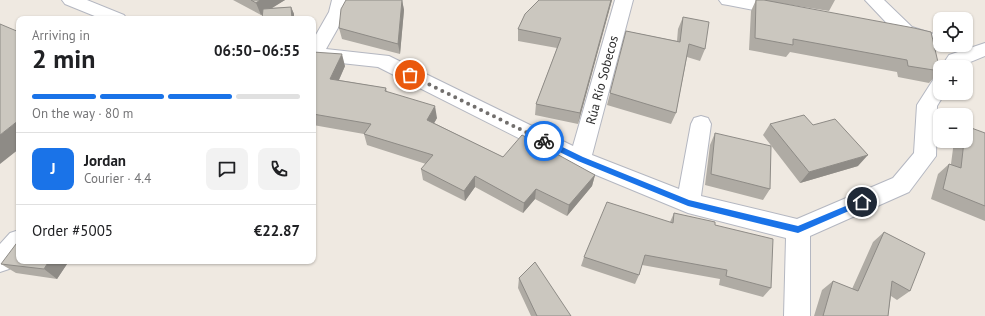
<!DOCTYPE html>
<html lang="en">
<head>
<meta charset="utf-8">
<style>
  :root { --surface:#fff; --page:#f2f2f2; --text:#202124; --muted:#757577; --line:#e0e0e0; --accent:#1a73e8 }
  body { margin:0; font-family:"PT Sans",sans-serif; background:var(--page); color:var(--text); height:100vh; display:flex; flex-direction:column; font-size:15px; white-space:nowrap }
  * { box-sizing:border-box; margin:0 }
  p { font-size:13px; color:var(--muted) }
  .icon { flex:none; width:22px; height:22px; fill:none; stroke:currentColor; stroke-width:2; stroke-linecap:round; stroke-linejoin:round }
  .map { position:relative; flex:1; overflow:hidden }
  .sheet { position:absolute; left:16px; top:16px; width:300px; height:248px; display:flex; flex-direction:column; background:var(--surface); border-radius:8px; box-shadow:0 1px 3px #0004 }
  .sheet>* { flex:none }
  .buttons { position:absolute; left:933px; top:12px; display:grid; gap:8px }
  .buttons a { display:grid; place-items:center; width:40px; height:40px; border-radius:8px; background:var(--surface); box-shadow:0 1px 3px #0004; font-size:20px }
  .pin { position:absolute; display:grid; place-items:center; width:34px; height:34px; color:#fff; margin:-17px; border:2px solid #fff; border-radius:50%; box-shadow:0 1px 4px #0007 }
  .courier { position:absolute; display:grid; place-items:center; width:40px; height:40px; margin:-20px; border:3px solid #1a73e8; border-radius:50%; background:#fff; color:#222; box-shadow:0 1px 5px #0007 }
  .overview em { font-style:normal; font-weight:600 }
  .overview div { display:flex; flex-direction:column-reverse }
  .overview { display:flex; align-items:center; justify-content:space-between; height:68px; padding:0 16px }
  h1 { font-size:26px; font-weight:600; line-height:30px }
  .bar { display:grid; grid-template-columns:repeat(4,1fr); gap:6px 4px; align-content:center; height:48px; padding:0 16px }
  .bar i { height:5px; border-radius:3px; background:var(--line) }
  .bar .active { background:var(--accent) }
  .bar p { grid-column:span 4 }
  .line { display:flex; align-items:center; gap:10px; padding:0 16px; border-top:1px solid var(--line) }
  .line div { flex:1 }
  .round { display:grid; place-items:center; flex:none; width:42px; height:42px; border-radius:8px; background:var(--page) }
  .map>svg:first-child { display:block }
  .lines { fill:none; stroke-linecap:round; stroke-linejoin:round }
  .minor-casing { stroke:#b4b7c1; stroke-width:2 }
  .minor { fill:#fff; fill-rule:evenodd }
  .wall { fill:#afaba4 }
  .shaded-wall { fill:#8e8b86 }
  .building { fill:#cbc7bf; stroke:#8e8b86 }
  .route { fill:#1a73e8 }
  .done { stroke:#726f6d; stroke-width:4; stroke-dasharray:0 7.2 }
  .labels { text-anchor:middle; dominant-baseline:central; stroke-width:3; stroke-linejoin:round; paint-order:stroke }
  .street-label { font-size:13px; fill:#2e2e2e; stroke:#fff }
</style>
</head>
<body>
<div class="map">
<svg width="985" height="316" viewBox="0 0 985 316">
  <rect width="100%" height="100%" fill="#efe9e1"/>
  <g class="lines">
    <g class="minor-casing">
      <path id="minor" d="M62,0H87L124,15L127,19H102L65,4Z
        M332,0H350L347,12L326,49L389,56L573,146L615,0H633L592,155L679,189L691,124L694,118L701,116L708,118L711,124L701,196L797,219L893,178L914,153L917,105L933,80L940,78V93H945L937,106L936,156L909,192L810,236V316H784L786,238L688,213L572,165L378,67L313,60V40L329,12Z
        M719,0H759L790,6L793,10L790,14L784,16L728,5L722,4Z
        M865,0H884L912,27L940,36V45H949L947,48C940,50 935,50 930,45L898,35Z
        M985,43V56L963,65L961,67H941L949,55Z
        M19,230V258L9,269L0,272V244L10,233Z"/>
    </g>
    <use href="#minor" class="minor"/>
  </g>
  <path class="wall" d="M233,0H285L271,8L291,7L294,14H263L261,15Z
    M402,0L404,10L400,54L342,39L339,28Z
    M556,0H612L578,124L535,115L536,104L557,48L518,41V29Z
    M756,0H835L829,11L779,3L940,71L929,83L898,77L897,72L790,52L786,57L749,50L751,11Z
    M683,17L705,49L700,61L687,57L676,113L671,124L607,105L626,31L677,41L678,29Z
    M313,52L345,66L339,80L386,88L387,92L437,118L434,123L503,157L595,175L592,186L567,216L535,199L523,213L475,187L465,201L423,180L421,169L426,164L367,145L364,134L313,125Z
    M770,124L813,125L858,166L800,183L763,135Z
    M715,133L770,189L763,200L705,185L710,145Z
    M985,133V221L931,199L938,174L949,164H951L954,141H966Z
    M674,213L715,225L771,288L763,297L719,285L720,279L642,265L639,275L635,284L581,266L584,257L670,222Z
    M884,232L910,291L897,300L891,296L888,316H814L822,290L833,281L852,289L873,242Z
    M19,261H69L57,279L16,273L1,264Z
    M519,278L571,316H531L518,288Z"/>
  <path class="shaded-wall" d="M260,0H285L261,15L256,3Z
    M402,0L404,10L400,54L398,44Z
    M611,0H612L578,124L580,113Z
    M291,7L294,14V19H292Z
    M342,54L345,66L334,91L330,79Z
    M435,106L437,118L429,132L427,120Z
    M19,120V149L0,164V135Z
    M868,155L858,166L800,183L809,172Z
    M595,175L592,186L567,216L569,205Z
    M475,176V187L465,201L464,191Z
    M536,189L535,199L523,213L524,203Z
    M49,261H69L57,279L44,269Z"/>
  <path class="building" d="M251,0H260L256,3Z
    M346,0H402L398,44L339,28L341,9Z
    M539,0H611L580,113L536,104L561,38L518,29L525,14Z
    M756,0H764L914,28L931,32L940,71L908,66L907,60L793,39V45L755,38Z
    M291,7L292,19H262L263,9Z
    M683,17L709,22L705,49L689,44L676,113L610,93L626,31L680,42Z
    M0,24L19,32V120L0,135Z
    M313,52L342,54L330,79L386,88L385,91L435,106L427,120L503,157L522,135L595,175L569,205L536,189L524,203L475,176L464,191L421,169L433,155L364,134L371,124L313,114Z
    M804,115L813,125L835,119L868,155L809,172L770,124Z
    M966,126L985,133V206L943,189L949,164L961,168L964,141H966Z
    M715,133L771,146L770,189L711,174Z
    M607,202L673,223L674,213L715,222V225L773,239L771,288L726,276L727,270L645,255L639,275L584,257Z
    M884,232L925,253L910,291L892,281L888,316H823L833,281L858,291Z
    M19,240V261H49L44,269L1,264Z
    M535,262L571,316H537L519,278Z"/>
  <path class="route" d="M541,139H546L583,157L689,200L798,226L860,200L862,199L866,202L865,204L798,233L688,206L578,161L541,143Z"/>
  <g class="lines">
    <path class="done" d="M410,75L544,141"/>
  </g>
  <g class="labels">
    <g class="street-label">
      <text transform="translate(602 80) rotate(-75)">Rúa Río Sobecos</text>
    </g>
  </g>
</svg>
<div class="buttons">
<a><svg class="icon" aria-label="locate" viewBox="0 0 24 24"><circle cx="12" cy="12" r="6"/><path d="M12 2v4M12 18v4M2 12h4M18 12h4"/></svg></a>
<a>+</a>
<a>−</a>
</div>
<div class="pin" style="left:410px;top:75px;background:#ea580c"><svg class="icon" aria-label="bag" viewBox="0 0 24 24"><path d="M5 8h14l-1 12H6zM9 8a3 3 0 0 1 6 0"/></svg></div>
<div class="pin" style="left:862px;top:202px;background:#1f2937"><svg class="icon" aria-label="home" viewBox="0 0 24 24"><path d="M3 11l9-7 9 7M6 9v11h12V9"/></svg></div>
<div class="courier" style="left:544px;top:141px"><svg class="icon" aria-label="bike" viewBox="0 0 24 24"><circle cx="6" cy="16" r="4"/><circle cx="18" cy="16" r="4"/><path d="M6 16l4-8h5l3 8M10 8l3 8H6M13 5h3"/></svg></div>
<section class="sheet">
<div class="overview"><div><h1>2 min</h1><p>Arriving in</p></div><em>06:50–06:55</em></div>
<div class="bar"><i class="active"></i><i class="active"></i><i class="active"></i><i></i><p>On the way · 80 m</p></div>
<div class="line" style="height:72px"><b class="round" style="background:var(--accent);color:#fff">J</b><div><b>Jordan</b><p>Courier · 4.4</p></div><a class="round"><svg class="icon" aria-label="chat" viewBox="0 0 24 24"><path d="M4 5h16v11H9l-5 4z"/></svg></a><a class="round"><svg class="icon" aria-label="phone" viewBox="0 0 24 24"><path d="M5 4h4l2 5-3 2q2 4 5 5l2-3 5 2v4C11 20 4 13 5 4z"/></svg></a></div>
<div class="line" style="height:52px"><div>Order #5005</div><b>€22.87</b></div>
</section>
</div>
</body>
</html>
